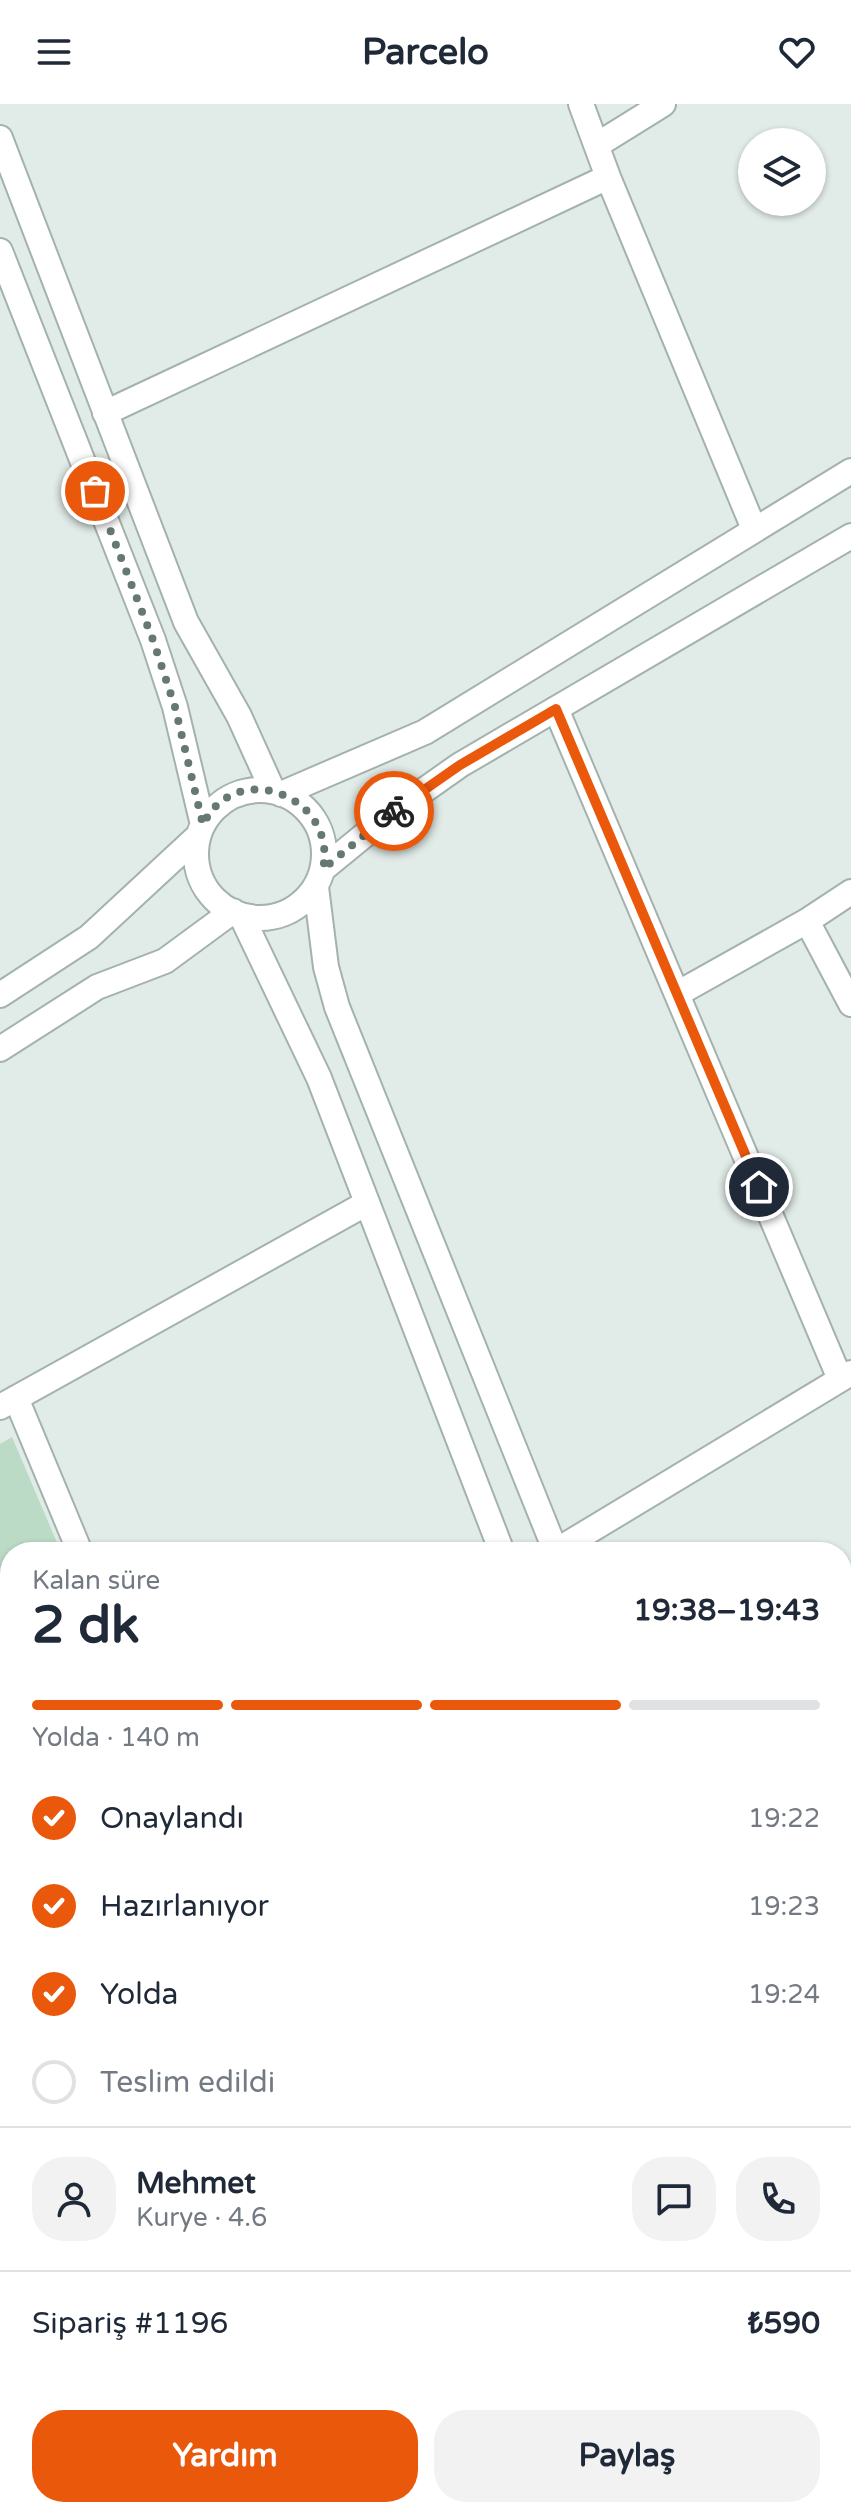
<!DOCTYPE html>
<html lang="tr">
<head>
<meta charset="utf-8">
<style>
  :root { --surface:#fff; --page:#f2f2f3; --text:#1f2937; --muted:#747a83; --line:#e0e1e3; --accent:#ea580c }
  body { margin:0; font-family:"Varela Round",sans-serif; background:var(--page); color:var(--text); height:100vh; display:flex; flex-direction:column; font-size:30px; white-space:nowrap }
  * { box-sizing:border-box; margin:0 }
  p { font-size:26px; color:var(--muted) }
  .icon { flex:none; width:44px; height:44px; fill:none; stroke:currentColor; stroke-width:2; stroke-linecap:round; stroke-linejoin:round }
  .map { position:relative; flex:1; overflow:hidden }
  .side { position:absolute; left:0px; top:1438px; width:852px; height:976px; display:flex; flex-direction:column; background:var(--surface); border-radius:32px 32px 0 0; box-shadow:0 2px 6px #0004 }
  .side>* { flex:none }
  .controls { position:absolute; left:738px; top:24px; display:grid; gap:16px }
  .controls a { display:grid; place-items:center; width:88px; height:88px; border-radius:50%; background:var(--surface); box-shadow:0 2px 6px #0004; font-size:40px }
  .pin { position:absolute; display:grid; place-items:center; width:68px; height:68px; color:#fff; margin:-34px; border:4px solid #fff; border-radius:50%; box-shadow:0 2px 8px #0007 }
  .courier { position:absolute; display:grid; place-items:center; width:80px; height:80px; margin:-40px; border:6px solid #ea580c; border-radius:50%; background:#fff; color:#222; box-shadow:0 2px 10px #0007 }
  .overview em { font-style:normal; font-weight:700 }
  .overview div { display:flex; flex-direction:column-reverse }
  .overview { display:flex; align-items:center; justify-content:space-between; height:136px; padding:0 32px }
  h1 { font-size:52px; font-weight:700; line-height:60px }
  .bar { display:grid; grid-template-columns:repeat(4,1fr); gap:12px 8px; align-content:center; height:96px; padding:0 32px }
  .bar i { height:10px; border-radius:6px; background:var(--line) }
  .bar .current { background:var(--accent) }
  .bar p { grid-column:span 4 }
  .line { display:flex; align-items:center; gap:20px; padding:0 32px; border-top:2px solid var(--line) }
  .line div { flex:1 }
  .round { display:grid; place-items:center; flex:none; width:84px; height:84px; border-radius:32px; background:var(--page) }
  ol { padding:0 32px; list-style:none }
  li { display:flex; align-items:center; gap:24px; height:88px }
  li p { margin-inline-start:auto }
  li .icon { padding:8px; border-radius:50%; background:var(--accent); color:#fff; stroke-width:4 }
  li:last-child { color:var(--muted) }
  li i { width:44px; height:44px; border:4px solid var(--line); border-radius:50% }
  .button { display:flex; gap:16px; margin-top:auto; padding:16px 32px }
  .button a { flex:1; height:92px; border-radius:32px; background:var(--accent); color:#fff; font-size:32px; font-weight:700; line-height:92px; text-align:center }
  .button a+a { background:var(--page); color:var(--text) }
  header { display:flex; justify-content:space-between; align-items:center; height:104px; padding:0 32px; background:var(--surface); font-size:36px; font-weight:700 }
  .map>svg:first-child { display:block }
  .green { fill:#bcdbc6 }
  .lines { fill:none; stroke-linecap:round; stroke-linejoin:round }
  .minor-casing { stroke:#a4b2ae; stroke-width:28 }
  .tertiary-casing { stroke:#a4b2ae; stroke-width:28 }
  .minor { stroke:#fff; stroke-width:24 }
  .tertiary { stroke:#fff; stroke-width:24 }
  .done { stroke:#667873; stroke-width:8; stroke-dasharray:0 14.4 }
  .route { stroke:#ea580c; stroke-width:10 }
</style>
</head>
<body>
<header><svg class="icon" aria-label="menu" viewBox="0 0 24 24"><path d="M4 6h16M4 12h16M4 18h16"/></svg>Parcelo<svg class="icon" aria-label="heart" viewBox="0 0 24 24"><path d="M12 20l-8-8c-3-5 5-10 8-4 3-6 11-1 8 4z"/></svg></header>
<div class="map">
<svg width="851" height="2414" viewBox="0 0 851 2414">
  <rect width="100%" height="100%" fill="#e1ebe7"/>
  <path class="green" d="M12,1333L61,1448H10V1688L0,1694V1340Z"/>
  <g class="lines">
    <g class="minor-casing">
      <path id="minor" d="M581,0L608,73L754,425
        M597,41L663,0
        M105,309L608,73
        M556,605L840,1275
        M807,817L851,900
        M677,890L807,817L851,788
        M16,1294L80,1448
        M0,1303L367,1099
        M556,1447L851,1269
        M842,1649L851,1644
        M0,1734L10,1728
        M842,2035L851,2030
        M0,2179L10,2172
        M193,2414L210,2404"/>
    </g>
    <g class="tertiary-casing">
      <path id="tertiary" d="M0,34L186,518L239,612L273,687
        M0,147L153,536L175,603L203,721
        M196 750a64 64 0 1 1 128 0a64 64 0 1 1-128 0Z
        M281,690L425,628L851,367
        M323,765L389,711L460,661L851,432
        M316,783L326,863L337,903L556,1448
        M241,811L319,974L502,1448
        M0,891L89,833L198,732
        M0,945L97,883L165,857L233,807
        M842,2193L851,2216
        M842,2309L851,2332"/>
    </g>
    <use href="#minor" class="minor"/>
    <use href="#tertiary" class="tertiary"/>
  </g>
  <g class="lines">
    <path class="done" d="M95,387L153,536L175,603L203,721C234,653 338,691 323,765L394,707"/>
    <path class="route" d="M394,707L460,661L556,605L759,1083"/>
  </g>
</svg>
<div class="controls">
<a><svg class="icon" aria-label="layers" viewBox="0 0 24 24"><path d="M12 4l9 5-9 5-9-5zM3 14l9 5 9-5"/></svg></a>
</div>
<div class="pin" style="left:95px;top:387px;background:#ea580c"><svg class="icon" aria-label="bag" viewBox="0 0 24 24"><path d="M5 8h14l-1 12H6zM9 8a3 3 0 0 1 6 0"/></svg></div>
<div class="pin" style="left:759px;top:1083px;background:#1f2937"><svg class="icon" aria-label="home" viewBox="0 0 24 24"><path d="M3 11l9-7 9 7M6 9v11h12V9"/></svg></div>
<div class="courier" style="left:394px;top:707px"><svg class="icon" aria-label="bike" viewBox="0 0 24 24"><circle cx="6" cy="16" r="4"/><circle cx="18" cy="16" r="4"/><path d="M6 16l4-8h5l3 8M10 8l3 8H6M13 5h3"/></svg></div>
<section class="side">
<div class="overview"><div><h1>2 dk</h1><p>Kalan süre</p></div><em>19:38–19:43</em></div>
<div class="bar"><i class="current"></i><i class="current"></i><i class="current"></i><i></i><p>Yolda · 140 m</p></div>
<ol>
<li><svg class="icon" aria-label="check" viewBox="0 0 24 24"><path d="M5 12l5 5 9-10"/></svg>Onaylandı<p>19:22</p></li>
<li><svg class="icon" aria-label="check" viewBox="0 0 24 24"><path d="M5 12l5 5 9-10"/></svg>Hazırlanıyor<p>19:23</p></li>
<li><svg class="icon" aria-label="check" viewBox="0 0 24 24"><path d="M5 12l5 5 9-10"/></svg>Yolda<p>19:24</p></li>
<li><i></i>Teslim edildi</li>
</ol>
<div class="line" style="height:144px"><a class="round"><svg class="icon" aria-label="person" viewBox="0 0 24 24"><circle cx="12" cy="8" r="4"/><path d="M4 21q1-7 8-7t8 7"/></svg></a><div><b>Mehmet</b><p>Kurye · 4.6</p></div><a class="round"><svg class="icon" aria-label="chat" viewBox="0 0 24 24"><path d="M4 5h16v11H9l-5 4z"/></svg></a><a class="round"><svg class="icon" aria-label="phone" viewBox="0 0 24 24"><path d="M5 4h4l2 5-3 2q2 4 5 5l2-3 5 2v4C11 20 4 13 5 4z"/></svg></a></div>
<div class="line" style="height:104px"><div>Sipariş #1196</div><b>₺590</b></div>
<div class="button"><a>Yardım</a><a>Paylaş</a></div>
</section>
</div>
</body>
</html>
